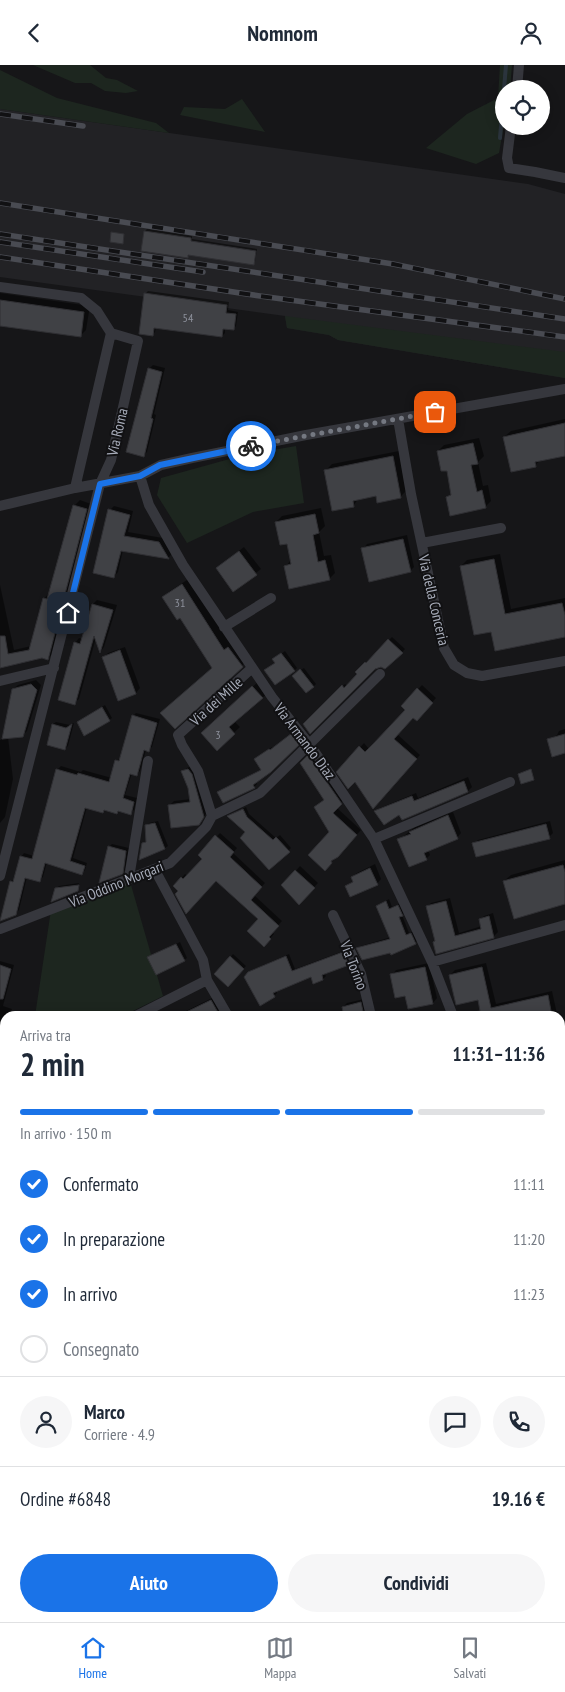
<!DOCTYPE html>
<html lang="it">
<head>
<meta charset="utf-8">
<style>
  :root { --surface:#fff; --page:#f6f6f7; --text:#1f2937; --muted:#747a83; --line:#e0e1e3; --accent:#1a73e8 }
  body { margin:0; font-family:"PT Sans Narrow",sans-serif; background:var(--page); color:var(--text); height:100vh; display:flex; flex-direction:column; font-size:19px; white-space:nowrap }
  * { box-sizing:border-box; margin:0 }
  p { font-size:16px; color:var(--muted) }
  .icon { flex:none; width:28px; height:28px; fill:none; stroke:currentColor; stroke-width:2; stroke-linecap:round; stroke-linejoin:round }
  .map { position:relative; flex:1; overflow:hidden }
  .drawer { position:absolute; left:0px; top:946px; width:565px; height:611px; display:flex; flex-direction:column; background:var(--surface); border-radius:15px 15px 0 0; box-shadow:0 2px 12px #0003 }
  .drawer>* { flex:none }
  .fabs { position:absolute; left:495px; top:15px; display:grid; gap:10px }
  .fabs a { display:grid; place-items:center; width:55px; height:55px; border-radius:50%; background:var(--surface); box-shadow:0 2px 12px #0003; font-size:25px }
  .pin { position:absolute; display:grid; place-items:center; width:42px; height:42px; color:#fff; margin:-21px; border-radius:10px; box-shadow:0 2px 8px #0006 }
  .courier { position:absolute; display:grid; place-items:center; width:50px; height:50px; margin:-25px; border:4px solid #1a73e8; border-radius:50%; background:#fff; color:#222; box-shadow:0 1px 6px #0007 }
  .head em { font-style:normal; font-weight:700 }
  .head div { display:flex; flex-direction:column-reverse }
  .head { display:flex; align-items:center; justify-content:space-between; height:85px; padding:0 20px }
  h1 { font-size:32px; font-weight:700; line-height:38px }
  .bar { display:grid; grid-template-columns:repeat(4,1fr); gap:8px 5px; align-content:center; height:60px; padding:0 20px }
  .bar i { height:6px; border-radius:4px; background:var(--line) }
  .bar .selected { background:var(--accent) }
  .bar p { grid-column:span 4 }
  .line { display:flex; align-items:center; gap:12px; padding:0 20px; border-top:1px solid var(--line) }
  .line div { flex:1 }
  .round { display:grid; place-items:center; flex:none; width:52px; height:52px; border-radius:26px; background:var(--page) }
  ol { padding:0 20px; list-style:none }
  li { display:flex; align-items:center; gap:15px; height:55px }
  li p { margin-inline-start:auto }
  li .icon { padding:5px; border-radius:50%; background:var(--accent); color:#fff; stroke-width:4 }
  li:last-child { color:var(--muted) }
  li i { width:28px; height:28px; border:2px solid var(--line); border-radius:50% }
  .cta { display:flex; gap:10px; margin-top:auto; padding:10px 20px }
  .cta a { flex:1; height:58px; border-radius:30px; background:var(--accent); color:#fff; font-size:20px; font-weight:700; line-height:58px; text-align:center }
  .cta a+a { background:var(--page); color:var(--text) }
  header { display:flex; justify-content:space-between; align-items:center; height:65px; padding:0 20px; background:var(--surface); font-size:22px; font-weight:700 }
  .tab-bar { display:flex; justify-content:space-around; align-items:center; height:70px; border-top:1px solid var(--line); background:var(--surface); font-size:14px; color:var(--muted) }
  .tab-bar a { display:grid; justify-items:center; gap:2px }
  .tab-bar .selected { color:var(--accent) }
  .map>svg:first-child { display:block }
  .built { fill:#222225 }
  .green { fill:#1d261f }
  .shadow { fill:#0007 }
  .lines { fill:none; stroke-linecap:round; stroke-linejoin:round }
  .stream { stroke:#2b343d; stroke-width:4 }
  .building { fill:#404145; stroke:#303034 }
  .street { stroke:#36373d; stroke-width:10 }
  .primary { stroke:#52545c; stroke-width:16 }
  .rail-casing { stroke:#494b52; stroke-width:5.5 }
  .rail { stroke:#111113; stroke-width:4; stroke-dasharray:11; stroke-linecap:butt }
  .done { stroke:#747881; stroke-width:5; stroke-dasharray:0 9 }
  .route { stroke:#1a73e8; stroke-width:6 }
  .labels { text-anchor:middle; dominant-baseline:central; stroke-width:4; stroke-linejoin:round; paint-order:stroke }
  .number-label { font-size:12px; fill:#8d919c }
  .street-label { font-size:15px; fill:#a7acb9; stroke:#111113 }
</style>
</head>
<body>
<header><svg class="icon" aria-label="back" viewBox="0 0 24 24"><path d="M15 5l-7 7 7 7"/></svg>Nomnom<svg class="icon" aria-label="person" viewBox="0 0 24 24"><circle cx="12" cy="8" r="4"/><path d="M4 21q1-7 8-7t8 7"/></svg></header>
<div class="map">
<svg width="565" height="1557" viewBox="0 0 565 1557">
  <rect width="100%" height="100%" fill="#161618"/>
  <path class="built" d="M0,44L528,119L565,129V313L338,275L329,270L287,263L285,251L0,212Z"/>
  <path class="green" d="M33,0H90L106,13L117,15L138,26L126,28L105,26L91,18H75Z
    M500,0H512L510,24H504V60L499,88L476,99L426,83L467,49L498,33Z
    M0,5L57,33L156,58L169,68L0,44Z
    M242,34L265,67L180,50L184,42L225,44Z
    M285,251L565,287V313L338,275L329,270L287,263Z
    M296,381L304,438L253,447L187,478L157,430L161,413L244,390Z
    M129,813L163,931L123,951H35L51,845Z
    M565,1263V1337L560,1339V1265Z"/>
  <path class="shadow" d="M147,164L192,171V174L257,184L255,197L253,199L190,189L187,192L145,166Z
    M148,226L229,237L228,245L238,247L236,261L233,264L225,263V268L222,271L156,262L155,267L152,270L145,229Z
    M0,228L90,241L86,265L80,271L0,260Z
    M153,300L165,303L154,349L156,350L147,387L144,390L149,304Z
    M565,354V392V389L541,395L535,400L504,372L511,366Z
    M479,373L484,391L478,397L483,421L488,420L491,436L485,442L447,433L452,428L448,405L438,386L444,380Z
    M399,386L406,426L400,432L377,430L359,433L353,441L326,405L332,399Z
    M80,435L91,439L53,588L48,594L42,592L0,601V520L14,585L31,581L44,534L49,528L74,441Z
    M114,441L133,446L128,467L163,473L172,489L168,493L123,485L118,507L114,512L110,445Z
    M321,443L325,461L319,467L324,491L331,490L335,508L329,514L286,501L291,495L288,478L276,457L282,451Z
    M407,470L414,502L410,506L363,484L367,479Z
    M244,482L261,504L233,526L222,499Z
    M500,489L511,544L565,533V571L492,566L461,501L467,495Z
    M190,513L249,594L175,662L213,603L180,552L164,532L170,526Z
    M97,535L117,540L104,582L101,586L96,573L79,634L74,638L75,578L79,573L82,574L93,539Z
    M392,572L405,584L395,595L375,603L305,659L345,619L347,621L359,608L357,607Z
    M125,582L140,623L136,628L118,634L103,593L108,588Z
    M285,586L297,603L294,606L269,602L276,597L277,592Z
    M304,603L316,619L313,622L296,608Z
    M36,615L41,620L27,666L22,671L8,672L13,714L5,752L0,758V675L3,674L13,624L18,620Z
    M259,616L268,628L234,656L240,662L217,684L208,663Z
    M422,620L436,633L417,654L413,651L397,669L420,690L377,739L355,715L338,707L364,678L369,684L406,645L402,641Z
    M105,640L112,653L109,655L78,657Z
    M136,648L160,654L152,682L148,685H146L140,706L137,710L132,708L125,730L137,733L134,745L130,748L119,745L117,748L105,744L102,747L87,742L73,793L87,798L85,805L81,809L47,797L43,812L40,815L27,812L19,845L15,849L11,817L15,813L21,792L24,788L34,791L57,705L61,701L81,707L83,705L112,713L117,696L120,693L133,651Z
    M56,657L70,660L74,658L68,681L65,684L48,679L53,659Z
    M565,664V687L548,675L557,670L559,666Z
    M295,666L302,675L270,706L255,717L257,719L254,722L219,727L262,704L258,692L272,682L273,683Z
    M313,686L345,733L337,743L361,765L325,804L331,767L325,735L301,699Z
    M193,700L207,747L203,754L170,740L174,736L191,734L189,723L183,707L187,703Z
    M468,712L472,722L468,726L399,748L376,747L380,743L416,728L418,733Z
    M246,742L249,749L276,773L280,770L291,783L269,804L247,767L229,751Z
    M453,747L461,768L457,773L428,784L430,790L426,794L399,775L415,762Z
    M158,756L168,781L165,783L141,793L143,778L147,775L146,761L149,758Z
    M550,756L553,768L549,772L474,779L478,775Z
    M220,768L237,783L233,788L265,818L254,830L282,856L272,867L274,869L264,880L259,854L216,814L180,826L174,821L185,809L188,811L203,794L199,790Z
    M112,779L129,783L125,805L122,808L109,782Z
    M565,795V838L504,816L511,810Z
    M375,799L381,814L377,819L347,821L354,815L352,812L357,808Z
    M300,801L318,818L301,836L283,820Z
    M79,818L77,825L56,824L59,821Z
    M450,833L459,868L482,861L480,855L484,851L493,848L498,867L494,871L437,887L436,875L427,842L431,838Z
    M389,834L392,842L401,838L405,847L402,850L409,868L414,866L418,875L415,878L391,886L358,883L361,881L391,872L378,841Z
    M180,877L187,893L184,895L149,893Z
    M346,885L351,896L348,899L324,908L326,911L323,914L312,910L276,926L277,928L274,931L245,912L252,905L289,889L295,904Z
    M233,889L246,901L228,920L216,909Z
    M0,896L14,900L3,941L12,944L10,951H5V964L3,966L0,965Z
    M429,898L437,933L433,938L406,929L392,910L396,905Z
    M486,898L496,939L552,926L557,949L554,951H483L478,933L450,910L455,905Z
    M216,931L229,951H179L182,948Z
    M364,934L369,951H346L343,942L347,938Z
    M565,979V1005L560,1006V980Z
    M565,1033V1087L560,1088V1034Z
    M0,1080L4,1090L0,1093Z
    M5,1111V1191L0,1193V1112Z
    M565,1118V1187H564L563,1186L560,1187V1119Z
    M5,1216V1246H4L1,1242L0,1243V1219Z
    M565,1220V1245L560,1247V1221Z
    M5,1271V1330L0,1320V1273Z
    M565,1338V1358L560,1360V1340Z
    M0,1358L5,1367V1402L0,1395Z
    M560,1420L565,1431V1486L563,1487L562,1484L560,1485Z
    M55,1552H95L93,1557H56Z
    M138,1552H188L190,1557H128Z
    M277,1552H288L290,1557H280Z
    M304,1552H339L342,1557H301Z
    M364,1552H385L384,1553L386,1557H357Z
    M435,1552H448L450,1556L455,1552L459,1557H429Z"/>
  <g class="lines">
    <path class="stream" d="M504,24L506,0
      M500,73L504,25"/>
  </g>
  <path class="building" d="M144,166L191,173V176L256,186L254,200L188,190V193L141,186Z
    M111,167L124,169L123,179L110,177Z
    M144,228L227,240L226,248L236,249L234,265L223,264L222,272L154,263L153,271L139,269Z
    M0,235L84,247L81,272L0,261Z
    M148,303L162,307L151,353L153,354L144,392L126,387Z
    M565,358V391L535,397L536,402L511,407L503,372Z
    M473,378L478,399L471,400L477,427L482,425L486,443L450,451L446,432L451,430L447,406H441L437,386Z
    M393,391L401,433L377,438L376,431L353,436L354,442L332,446L324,405Z
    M73,440L87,444L48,595L42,593L0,603V571H5L8,589L29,585L43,533L47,534Z
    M108,444L130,450L124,471L159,477L169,494L121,486L114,513L93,508Z
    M315,449L319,468L313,470L318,497L325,495L330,515L289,524L284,501L291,499L287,479L280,480L275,457Z
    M403,474L411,507L369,517L361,483Z
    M239,486L257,510L233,527L216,503Z
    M494,494L505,549L562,538L565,550V572L495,586L491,567L474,570L460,501Z
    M182,519L224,585L228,582L243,602L175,664L160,648L212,603L180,553L177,555L162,532Z
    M92,539L113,545L100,588L94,571L75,640L58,635L74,577L80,579Z
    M388,574L403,588L385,604L381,602L375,604L310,669L303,659L342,620L344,623L357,609L355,607L365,597L366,598Z
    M120,585L136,629L118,636L102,592Z
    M281,588L295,606L275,620L264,605L275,598L272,594Z
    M300,604L314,622L306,628L292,611Z
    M31,619L37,625L23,672L2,674L12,624Z
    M252,621L263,633L229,662L235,669L217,686L201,668Z
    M417,623L433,638L417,656L413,653L394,674L417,694L373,744L355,717L348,724L336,707L359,681L365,687L373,679L405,645L401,641Z
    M102,642L110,656L84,671L77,657Z
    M132,650L157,658L149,687L144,685L137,711L130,709L123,733L134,737L131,750L118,746L117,749L104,745L103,748L85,743L70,796L85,801L82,810L45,798L40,817L25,813L16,850L0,856L10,816L13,817L20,791L32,794L56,704L77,710L78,708L109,717L115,695L119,696Z
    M52,659L66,663L72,659L65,685L47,680Z
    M292,668L300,679L271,707L253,720L255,723L223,738L217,727L261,705L254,694L269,684L270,685Z
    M565,669V688L552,692L547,674Z
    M308,690L342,739L333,748L357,770L338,792L331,796L332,798L325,806L308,790L329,767L314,742L324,735L300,698Z
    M188,704L192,709L204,752L199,760L171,763L168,740L190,737L188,723L181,706Z
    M531,704L534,715L521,719L518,709Z
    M464,716L468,727L402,755L399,750L384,760L374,746L412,731L414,736Z
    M243,744L247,752L273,775L276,772L290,787L269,805L240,773L245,767L227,751Z
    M448,750L458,774L424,788L427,795L409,802L397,774L411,769L409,767Z
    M155,758L165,784L139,795L142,778L146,777L145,760Z
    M546,759L550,774L476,792L472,778Z
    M215,770L234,787L230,792L262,822L251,835L279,861L269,872L271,874L264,882L247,866L258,854L216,816L186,849L175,829L178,826L173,821L181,812L183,814L202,794L198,790Z
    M108,781L126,786L123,809L99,818Z
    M563,800L565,807V839L514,854L503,816Z
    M370,803L378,820L350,832L345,821L353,817L351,812Z
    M295,805L315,823L299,840L281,820Z
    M79,820L78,826L51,837L55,823Z
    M386,836L389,844L398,840L403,851L399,852L406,870L411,868L416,879L391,890L390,888L362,895L356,883L390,874L376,841Z
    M446,836L455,871L481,864L479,854L489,851L494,873L436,889L433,877L435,876L426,841Z
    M176,879L185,896L156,910L147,892Z
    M343,887L349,900L322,910L323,915L313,919L311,912L273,928L275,932L260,941L244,912L248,907L286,891L292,906Z
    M230,891L244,904L228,922L214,909Z
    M0,900L11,904L3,934H0Z
    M425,902L433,939L408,944L405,931L395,933L390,909Z
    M482,902L491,943L548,930L552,951H474V947L480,946L478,935L456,940L449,910Z
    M211,935L220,951H178Z
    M361,937L364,951H344L342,942Z"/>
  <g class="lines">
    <path class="street" d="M517,24L519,0
      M511,61L507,93L509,103L535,107L565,113
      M0,222L81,233L97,246L111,268
      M398,354L411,429L444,583L454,600L467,608L482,611L565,596
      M140,411L149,440L183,500L272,632L310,680L374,774L432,897L453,951
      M0,441L75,423L140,411L161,400L192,393L306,370L565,324
      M422,478L501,463
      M224,562L271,533
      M0,616L54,603
      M212,751L198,706L182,680L178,670L252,603
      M374,774L510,717
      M155,805L203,895L207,915L228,951
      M0,811L100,419L111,395L138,276L111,268L75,423
      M129,813L148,696
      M333,850L361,909L371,951
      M0,864L170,798L206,762L212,751L260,728L380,609
      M432,897L565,860
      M136,951L207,915
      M0,1017H5
      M560,1096L565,1095
      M560,1199L565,1197
      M0,1429L5,1434
      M560,1514L565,1508
      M32,1552L33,1557
      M255,1552L256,1557
      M0,1553L1,1557
      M200,1557L211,1552
      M290,1557L297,1552
      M524,1557L527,1552"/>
    <path class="primary" d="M560,1020L565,1019
      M0,1207L5,1205"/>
    <g class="rail-casing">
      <path id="rail" d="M0,49L83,61
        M0,138L393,199L565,234
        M0,169L565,254
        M0,177L203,207
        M0,192L260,231L565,272"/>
    </g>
    <use href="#rail" class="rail"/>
  </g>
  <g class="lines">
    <path class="done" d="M251,381L435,347"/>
    <path class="route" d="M68,548L100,419L140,411L160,400L251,381"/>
  </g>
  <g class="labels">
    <g class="number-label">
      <text x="188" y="252">54</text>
      <text x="180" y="537">31</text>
      <text x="218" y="669">3</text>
    </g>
    <g class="street-label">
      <text transform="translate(117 367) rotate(-77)">Via Roma</text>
      <text transform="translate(434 535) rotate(77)">Via della Conceria</text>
      <text transform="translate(216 636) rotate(-42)">Via dei Mille</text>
      <text transform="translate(305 676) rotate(53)">Via Armando Diaz</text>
      <text transform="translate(116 819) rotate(-22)">Via Oddino Morgari</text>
      <text transform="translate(354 900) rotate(69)">Via Torino</text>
    </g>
  </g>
</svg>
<div class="fabs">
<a><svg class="icon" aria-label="locate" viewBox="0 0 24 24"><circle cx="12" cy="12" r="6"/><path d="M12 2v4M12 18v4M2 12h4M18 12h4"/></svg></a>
</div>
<div class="pin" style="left:435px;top:347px;background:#ea580c"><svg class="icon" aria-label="bag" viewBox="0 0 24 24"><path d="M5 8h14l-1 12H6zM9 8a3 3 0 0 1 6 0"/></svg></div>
<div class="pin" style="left:68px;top:548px;background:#1f2937"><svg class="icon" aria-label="home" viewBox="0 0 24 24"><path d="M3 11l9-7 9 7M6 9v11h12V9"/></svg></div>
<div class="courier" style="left:251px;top:381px"><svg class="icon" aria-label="bike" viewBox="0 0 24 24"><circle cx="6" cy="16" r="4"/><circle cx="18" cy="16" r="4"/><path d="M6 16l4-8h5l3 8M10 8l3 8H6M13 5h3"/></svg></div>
<section class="drawer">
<div class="head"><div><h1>2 min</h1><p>Arriva tra</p></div><em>11:31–11:36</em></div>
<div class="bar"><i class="selected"></i><i class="selected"></i><i class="selected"></i><i></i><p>In arrivo · 150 m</p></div>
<ol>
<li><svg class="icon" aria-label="check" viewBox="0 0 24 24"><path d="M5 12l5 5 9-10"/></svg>Confermato<p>11:11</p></li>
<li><svg class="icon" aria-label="check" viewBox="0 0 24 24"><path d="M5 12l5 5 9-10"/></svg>In preparazione<p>11:20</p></li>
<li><svg class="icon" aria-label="check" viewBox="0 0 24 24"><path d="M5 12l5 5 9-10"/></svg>In arrivo<p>11:23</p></li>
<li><i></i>Consegnato</li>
</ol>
<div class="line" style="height:90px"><a class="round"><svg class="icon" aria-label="person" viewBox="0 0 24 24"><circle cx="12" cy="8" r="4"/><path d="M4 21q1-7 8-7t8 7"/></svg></a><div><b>Marco</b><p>Corriere · 4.9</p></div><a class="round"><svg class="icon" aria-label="chat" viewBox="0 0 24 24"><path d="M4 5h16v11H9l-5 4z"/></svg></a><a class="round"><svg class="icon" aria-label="phone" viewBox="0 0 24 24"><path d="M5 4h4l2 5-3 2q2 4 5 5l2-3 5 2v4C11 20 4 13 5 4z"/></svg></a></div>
<div class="line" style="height:65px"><div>Ordine #6848</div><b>19.16 €</b></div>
<div class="cta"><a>Aiuto</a><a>Condividi</a></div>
</section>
</div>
<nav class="tab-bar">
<a class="selected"><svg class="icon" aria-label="home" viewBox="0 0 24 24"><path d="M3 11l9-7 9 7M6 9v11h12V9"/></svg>Home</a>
<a><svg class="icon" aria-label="map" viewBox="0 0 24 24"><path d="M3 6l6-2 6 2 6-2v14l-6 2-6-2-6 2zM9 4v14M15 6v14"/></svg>Mappa</a>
<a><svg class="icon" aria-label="saved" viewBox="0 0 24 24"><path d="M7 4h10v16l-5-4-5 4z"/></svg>Salvati</a>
</nav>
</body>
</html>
